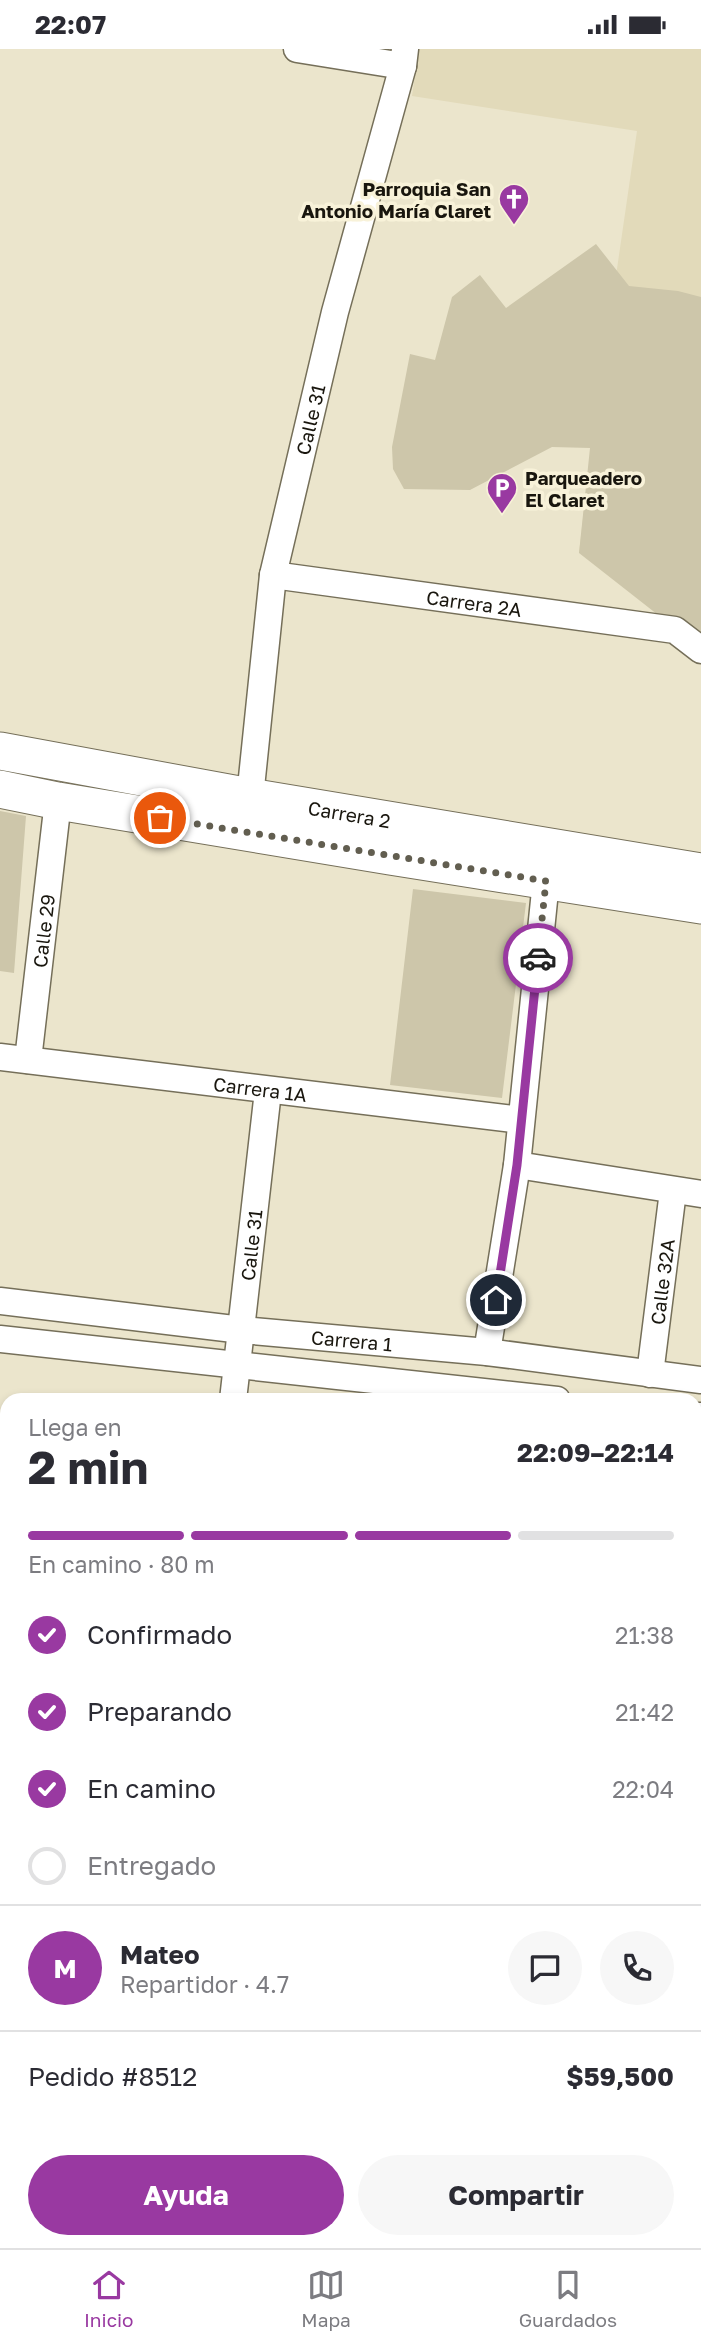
<!DOCTYPE html>
<html lang="es">
<head>
<meta charset="utf-8">
<style>
  :root { --surface:#fff; --page:#f7f7f7; --text:#2b2b33; --muted:#7c7c81; --line:#e1e1e2; --accent:#9939a1 }
  body { margin:0; font-family:"Golos Text",sans-serif; background:var(--page); color:var(--text); height:100vh; display:flex; flex-direction:column; font-size:26px; white-space:nowrap }
  * { box-sizing:border-box; margin:0 }
  p { font-size:23px; color:var(--muted) }
  .icon { flex:none; width:38px; height:38px; fill:none; stroke:currentColor; stroke-width:2; stroke-linecap:round; stroke-linejoin:round }
  .map { position:relative; flex:1; overflow:hidden }
  .details { position:absolute; left:0px; top:1344px; width:702px; height:856px; display:flex; flex-direction:column; background:var(--surface); border-radius:21px 21px 0 0; box-shadow:0 4px 10px #0003 }
  .details>* { flex:none }
  .pin { position:absolute; display:grid; place-items:center; width:60px; height:60px; color:#fff; margin:-30px; border:4px solid #fff; border-radius:50%; box-shadow:0 2px 7px #0007 }
  .courier { position:absolute; display:grid; place-items:center; width:70px; height:70px; margin:-35px; border:5px solid #9939a1; border-radius:50%; background:#fff; color:#222; box-shadow:0 2px 9px #0007 }
  .head em { font-style:normal; font-weight:700 }
  .head div { display:flex; flex-direction:column-reverse }
  .head { display:flex; align-items:center; justify-content:space-between; height:119px; padding:0 28px }
  h1 { font-size:46px; font-weight:700; line-height:52px }
  .bar { display:grid; grid-template-columns:repeat(4,1fr); gap:10px 7px; align-content:center; height:84px; padding:0 28px }
  .bar i { height:9px; border-radius:5px; background:var(--line) }
  .bar .on { background:var(--accent) }
  .bar p { grid-column:span 4 }
  .line { display:flex; align-items:center; gap:18px; padding:0 28px; border-top:2px solid var(--line) }
  .line div { flex:1 }
  .round { display:grid; place-items:center; flex:none; width:74px; height:74px; border-radius:37px; background:var(--page) }
  ol { padding:0 28px; list-style:none }
  li { display:flex; align-items:center; gap:21px; height:77px }
  li p { margin-inline-start:auto }
  li .icon { padding:7px; border-radius:50%; background:var(--accent); color:#fff; stroke-width:4 }
  li:last-child { color:var(--muted) }
  li i { width:38px; height:38px; border:4px solid var(--line); border-radius:50% }
  .action { display:flex; gap:14px; margin-top:auto; padding:14px 28px }
  .action a { flex:1; height:80px; border-radius:42px; background:var(--accent); color:#fff; font-size:28px; font-weight:700; line-height:80px; text-align:center }
  .action a+a { background:var(--page); color:var(--text) }
  .status { display:flex; justify-content:space-between; align-items:center; height:49px; padding:0 35px; background:var(--surface); direction:ltr }
  .status svg { height:19px; fill:currentColor }
  .dock { display:flex; justify-content:space-around; align-items:center; height:98px; border-top:2px solid var(--line); background:var(--surface); font-size:19px; color:var(--muted) }
  .dock a { display:grid; justify-items:center; gap:4px }
  .dock .on { color:var(--accent) }
  .map>svg:first-child { display:block }
  .built { fill:#e2daba }
  .green { fill:#cdc6aa }
  .lines { fill:none; stroke-linecap:round; stroke-linejoin:round }
  .stream { stroke:#947d92; stroke-width:9 }
  .street-casing { stroke:#756f59; stroke-width:29 }
  .secondary-casing { stroke:#756f59; stroke-width:39 }
  .street { stroke:#fff; stroke-width:26 }
  .secondary { stroke:#fff; stroke-width:37 }
  .done { stroke:#625e50; stroke-width:7; stroke-dasharray:0 12.6 }
  .route { stroke:#9939a1; stroke-width:9 }
  .labels { text-anchor:middle; dominant-baseline:central; stroke-width:7; stroke-linejoin:round; paint-order:stroke }
  .poi-label { font-size:19px; font-weight:bold; fill:#19160e; stroke:#f8f2d9; text-anchor:end }
  .street-label { font-size:19px; fill:#19160e; stroke:#f8f2d9 }
</style>
</head>
<body>
<div class="status"><b>22:07</b><svg viewBox="0 0 49 12"><path d="M0 12V9h3v3zM5 12V6h3v6zM10 12V3h3v9zM15 12V0h3v12zM26 1h20v11H26zM47 4h2v5h-2z"/></svg></div>
<div class="map">
<svg width="701" height="2199" viewBox="0 0 701 2199">
  <rect width="100%" height="100%" fill="#ebe5cc"/>
  <path class="built" d="M419,0H701V593L690,505L579,504L591,399L637,82L412,47Z"/>
  <path class="green" d="M596,195L629,237L678,242L701,248V596L690,591L579,504L590,399L552,398L470,441L404,440L393,420L392,398L410,305L435,311L452,248L480,226L506,259Z
    M0,762L26,767L14,924L0,922Z
    M413,840L526,854L502,1049L390,1036Z
    M695,2085L701,2086V2199H425L426,2193H695Z
    M0,2097L7,2098V2193H146V2199H0Z"/>
  <g class="lines">
    <path class="stream" d="M0,1645L7,1648
      M695,1912L701,1914"/>
    <g class="street-casing">
      <g id="street">
        <path d="M297,0L403,17"/>
        <path id="s1" d="M273,526L675,581L701,601"/>
        <path id="s2" d="M250,748L273,526L335,263L403,17L405,0"/>
        <path id="s3" d="M0,1008L521,1071"/>
        <path id="s4" d="M28,1011L58,752"/>
        <path d="M517,1116L701,1145"/>
        <path id="s5" d="M0,1252L242,1281L487,1303L701,1331"/>
        <path d="M0,1290L557,1351"/>
        <path d="M487,1303L517,1116L546,832"/>
        <path id="s6" d="M650,1325L673,1142"/>
        <path id="s7" d="M233,1351L268,1042"/>
        <path d="M695,1367H701"/>
        <path d="M695,1592L701,1593"/>
        <path d="M0,1626L7,1628"/>
        <path d="M695,1770L701,1773"/>
        <path d="M0,1843L7,1845"/>
        <path d="M0,2067L7,2068"/>
        <path d="M695,2071L701,2073"/>
        <path d="M398,2193L399,2199"/>
      </g>
    </g>
    <g class="secondary-casing">
      <g id="secondary">
        <path id="s8" d="M0,702L250,748L701,823"/>
        <path d="M0,740L58,752L390,807L701,856"/>
      </g>
    </g>
    <use href="#street" class="street"/>
    <use href="#secondary" class="secondary"/>
  </g>
  <g class="lines">
    <path class="done" d="M160,769L546,832L538,909"/>
    <path class="route" d="M496,1251L517,1116L538,909"/>
  </g>
  <defs>
    <g id="church-pin" transform="scale(1.575)"><path d="M0 17L-7.5 6A9.5 9.5 0 1 1 7.5 6Z" fill="#9939a1" stroke="#f8f2d9"/><path d="M-1.2-6h2.4v3.5h3.3v2.4h-3.3V6h-2.4V-.1h-3.3v-2.4h3.3Z" fill="#fff"/></g>
    <g id="parking-pin" transform="scale(1.575)"><path d="M0 17L-7.5 6A9.5 9.5 0 1 1 7.5 6Z" fill="#9939a1" stroke="#f8f2d9"/><path d="M-3.5-5.5H1a3.5 3.5 0 0 1 0 7H-1V5.5H-3.5ZM-1-3.4V-.6H.8a1.4 1.4 0 0 0 0-2.8Z" fill="#fff"/></g>
  </defs>
  <g fill-rule="evenodd">
    <use href="#church-pin" x="514" y="150"/>
    <use href="#parking-pin" x="502" y="439"/>
  </g>
  <g class="labels">
    <g class="poi-label">
      <text x="491" y="139">Parroquia San<tspan x="491" dy="22">Antonio María Claret</tspan></text>
      <text x="525" y="428" text-anchor="start">Parqueadero<tspan x="525" dy="22">El Claret</tspan></text>
    </g>
    <g class="street-label">
      <text stroke="none"><textPath href="#s2" startOffset="383">Calle 31</textPath></text>
      <text stroke="none"><textPath href="#s1" startOffset="203">Carrera 2A</textPath></text>
      <text stroke="none"><textPath href="#s8" startOffset="355">Carrera 2</textPath></text>
      <text stroke="none"><textPath href="#s4" startOffset="130">Calle 29</textPath></text>
      <text stroke="none"><textPath href="#s3" startOffset="262">Carrera 1A</textPath></text>
      <text stroke="none"><textPath href="#s7" startOffset="156">Calle 31</textPath></text>
      <text stroke="none"><textPath href="#s6" startOffset="93">Calle 32A</textPath></text>
      <text stroke="none"><textPath href="#s5" startOffset="354">Carrera 1</textPath></text>
    </g>
  </g>
</svg>
<div class="pin" style="left:160px;top:769px;background:#ea580c"><svg class="icon" aria-label="bag" viewBox="0 0 24 24"><path d="M5 8h14l-1 12H6zM9 8a3 3 0 0 1 6 0"/></svg></div>
<div class="pin" style="left:496px;top:1251px;background:#1f2937"><svg class="icon" aria-label="home" viewBox="0 0 24 24"><path d="M3 11l9-7 9 7M6 9v11h12V9"/></svg></div>
<div class="courier" style="left:538px;top:909px"><svg class="icon" aria-label="car" viewBox="0 0 24 24"><path d="M5 17H2v-5l4-1 3-4h7l3 4 3 1v5h-3M9 17h6M6 11h13"/><circle cx="7" cy="17" r="2"/><circle cx="17" cy="17" r="2"/></svg></div>
<section class="details">
<div class="head"><div><h1>2 min</h1><p>Llega en</p></div><em>22:09–22:14</em></div>
<div class="bar"><i class="on"></i><i class="on"></i><i class="on"></i><i></i><p>En camino · 80 m</p></div>
<ol>
<li><svg class="icon" aria-label="check" viewBox="0 0 24 24"><path d="M5 12l5 5 9-10"/></svg>Confirmado<p>21:38</p></li>
<li><svg class="icon" aria-label="check" viewBox="0 0 24 24"><path d="M5 12l5 5 9-10"/></svg>Preparando<p>21:42</p></li>
<li><svg class="icon" aria-label="check" viewBox="0 0 24 24"><path d="M5 12l5 5 9-10"/></svg>En camino<p>22:04</p></li>
<li><i></i>Entregado</li>
</ol>
<div class="line" style="height:126px"><b class="round" style="background:var(--accent);color:#fff">M</b><div><b>Mateo</b><p>Repartidor · 4.7</p></div><a class="round"><svg class="icon" aria-label="chat" viewBox="0 0 24 24"><path d="M4 5h16v11H9l-5 4z"/></svg></a><a class="round"><svg class="icon" aria-label="phone" viewBox="0 0 24 24"><path d="M5 4h4l2 5-3 2q2 4 5 5l2-3 5 2v4C11 20 4 13 5 4z"/></svg></a></div>
<div class="line" style="height:91px"><div>Pedido #8512</div><b>$59,500</b></div>
<div class="action"><a>Ayuda</a><a>Compartir</a></div>
</section>
</div>
<nav class="dock">
<a class="on"><svg class="icon" aria-label="home" viewBox="0 0 24 24"><path d="M3 11l9-7 9 7M6 9v11h12V9"/></svg>Inicio</a>
<a><svg class="icon" aria-label="map" viewBox="0 0 24 24"><path d="M3 6l6-2 6 2 6-2v14l-6 2-6-2-6 2zM9 4v14M15 6v14"/></svg>Mapa</a>
<a><svg class="icon" aria-label="saved" viewBox="0 0 24 24"><path d="M7 4h10v16l-5-4-5 4z"/></svg>Guardados</a>
</nav>
</body>
</html>
